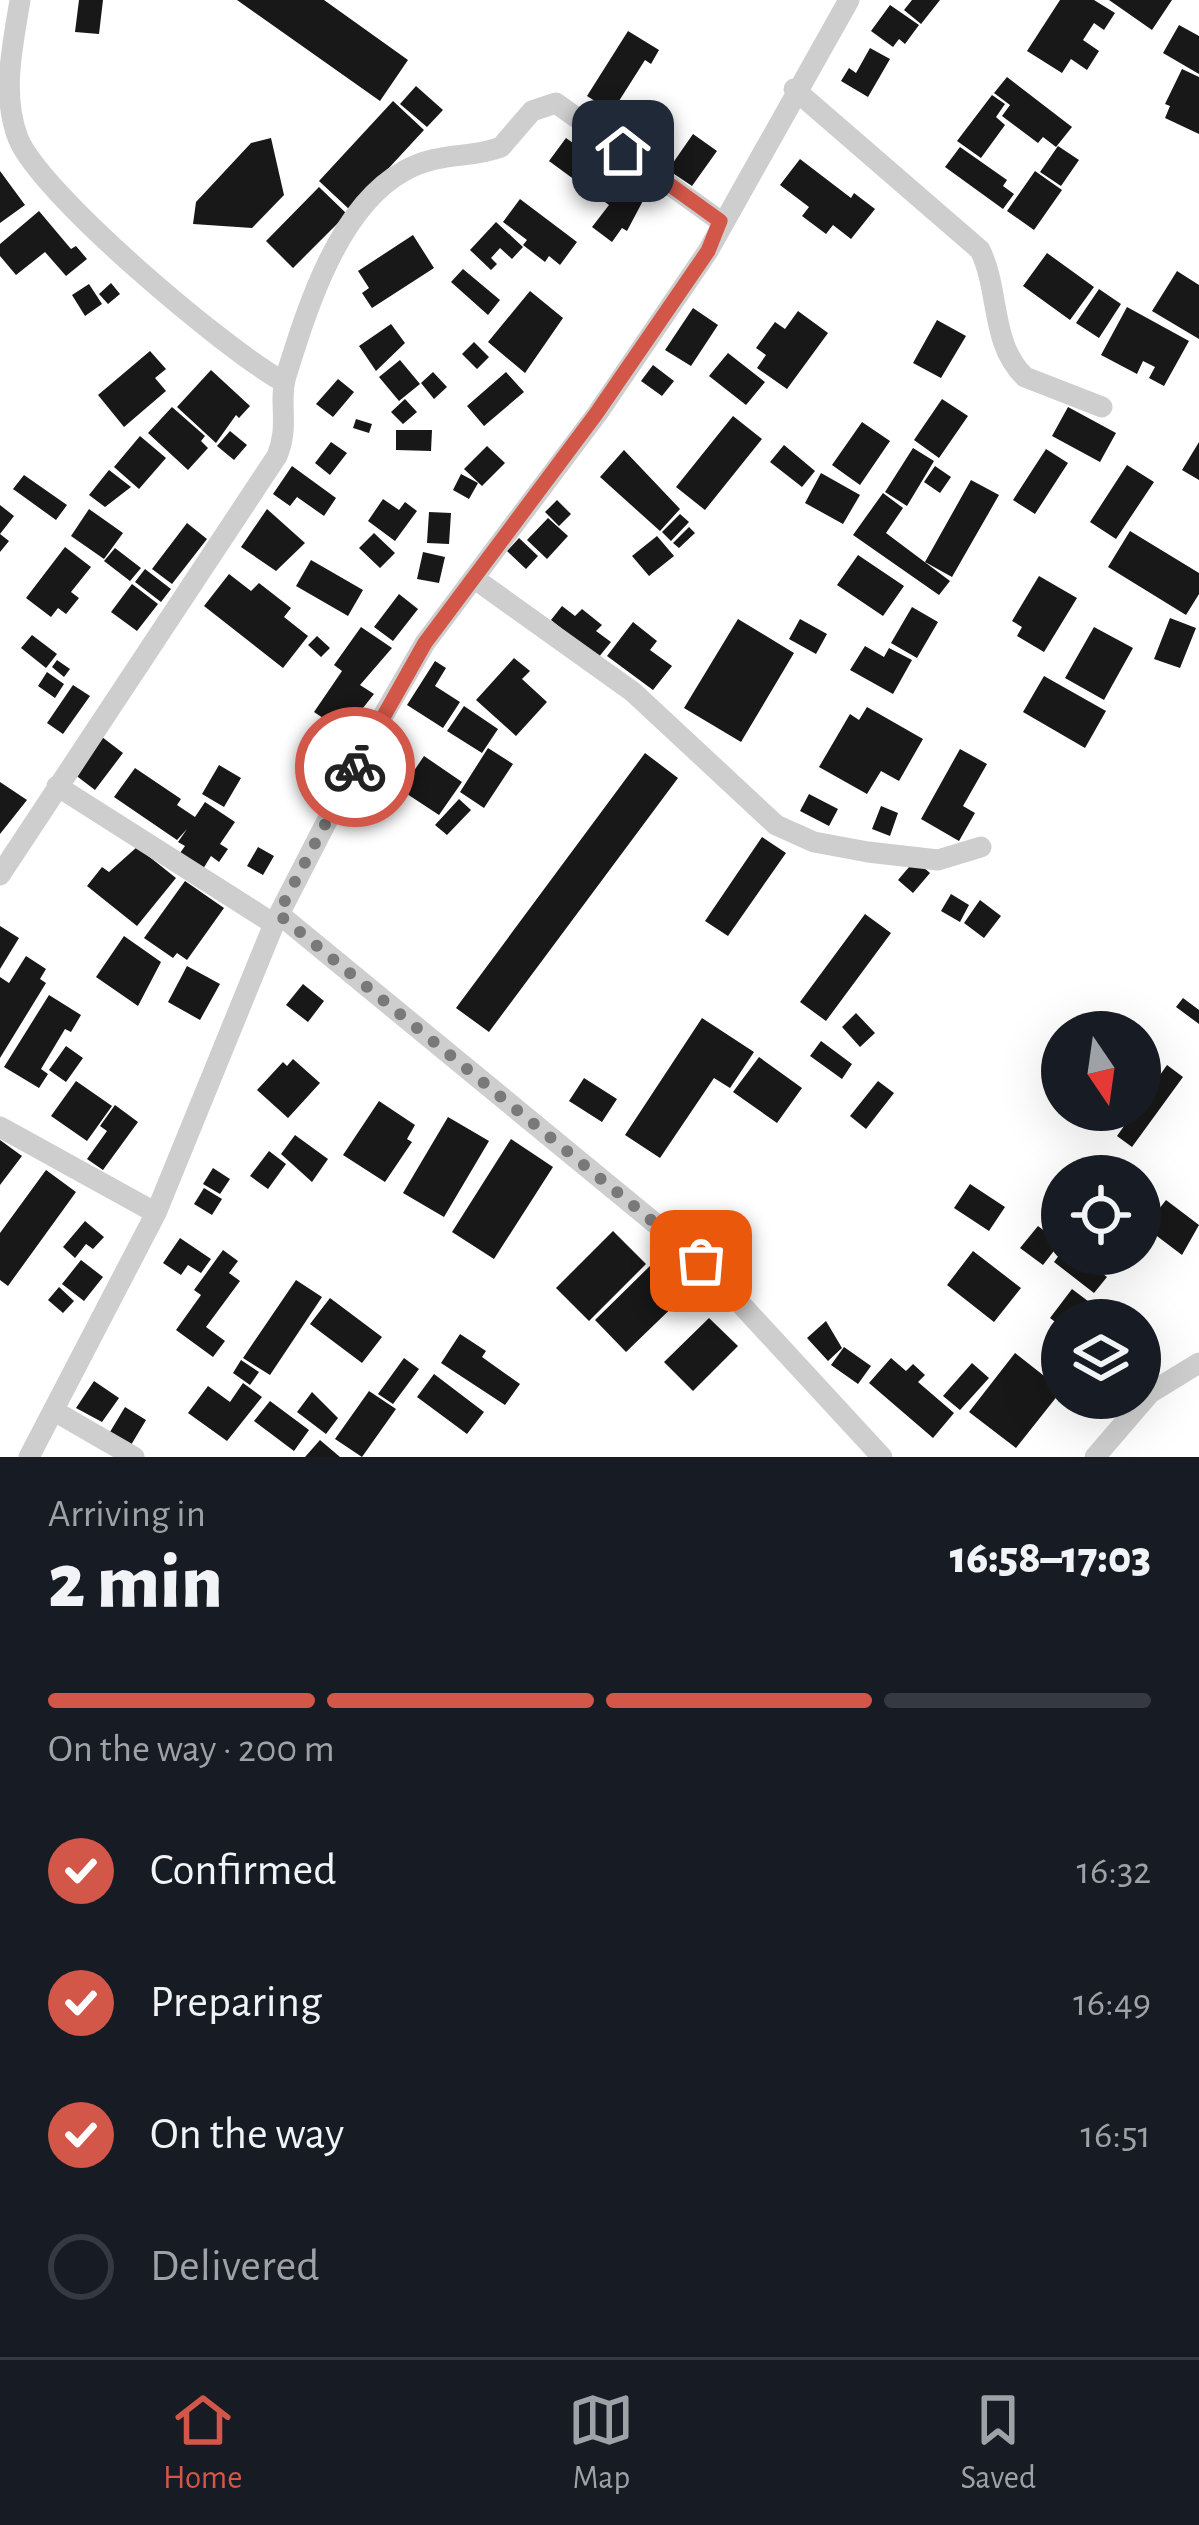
<!DOCTYPE html>
<html lang="en">
<head>
<meta charset="utf-8">
<style>
  :root { --surface:#171b24; --page:#20242c; --text:#f1f3f6; --muted:#9ea1a6; --line:#363941; --accent:#d25748 }
  body { margin:0; font-family:"Alegreya Sans",sans-serif; background:var(--page); color:var(--text); height:100vh; display:flex; flex-direction:column; font-size:45px; white-space:nowrap }
  * { box-sizing:border-box; margin:0 }
  p { font-size:39px; color:var(--muted) }
  .icon { flex:none; width:66px; height:66px; fill:none; stroke:currentColor; stroke-width:2; stroke-linecap:round; stroke-linejoin:round }
  .map { position:relative; height:1457px; overflow:hidden }
  .panel { display:flex; flex-direction:column; background:var(--surface); flex:1 }
  .panel>* { flex:none }
  .needle { width:78px; rotate:167deg }
  .buttons { position:absolute; left:1041px; top:1011px; display:grid; gap:24px }
  .buttons a { display:grid; place-items:center; width:120px; height:120px; border-radius:50%; background:var(--surface); box-shadow:0 12px 48px #0002; font-size:60px }
  .pin { position:absolute; display:grid; place-items:center; width:102px; height:102px; color:#fff; margin:-51px; border-radius:24px; box-shadow:0 6px 18px #0006 }
  .courier { position:absolute; display:grid; place-items:center; width:120px; height:120px; margin:-60px; border:9px solid #d25748; border-radius:50%; background:#fff; color:#222; box-shadow:0 3px 15px #0007 }
  .overview em { font-style:normal; font-weight:800 }
  .overview div { display:flex; flex-direction:column-reverse }
  .overview { display:flex; align-items:center; justify-content:space-between; height:204px; padding:0 48px }
  h1 { font-size:78px; font-weight:800; line-height:90px }
  .bar { display:grid; grid-template-columns:repeat(4,1fr); gap:18px 12px; align-content:center; height:144px; padding:0 48px }
  .bar i { height:15px; border-radius:9px; background:var(--line) }
  .bar .current { background:var(--accent) }
  .bar p { grid-column:span 4 }
  ol { padding:0 48px; list-style:none }
  li { display:flex; align-items:center; gap:36px; height:132px }
  li p { margin-inline-start:auto }
  li .icon { padding:12px; border-radius:50%; background:var(--accent); color:#fff; stroke-width:4 }
  li:last-child { color:var(--muted) }
  li i { width:66px; height:66px; border:6px solid var(--line); border-radius:50% }
  .menu { display:flex; justify-content:space-around; align-items:center; height:168px; border-top:3px solid var(--line); background:var(--surface); font-size:33px; color:var(--muted) }
  .menu a { display:grid; justify-items:center; gap:6px }
  .menu .current { color:var(--accent) }
  .map>svg:first-child { display:block }
  .building { fill:#181818 }
  .lines { fill:none; stroke-linecap:round; stroke-linejoin:round }
  .street { stroke:#cecece; stroke-width:21 }
  .done { stroke:#797979; stroke-width:12; stroke-dasharray:0 21.6 }
  .route { stroke:#d25748; stroke-width:15 }
</style>
</head>
<body>
<div class="map">
<svg width="1199" height="1457" viewBox="0 0 1199 1457">
  <rect width="100%" height="100%" fill="#fff"/>
  <path class="building" d="M79,0H103L99,34L75,32Z
    M237,0H324L408,60L380,101Z
    M912,0H940L921,24L904,10Z
    M1060,0H1094L1115,13L1104,30L1094,23L1083,40L1099,51L1087,70L1071,59L1062,73L1027,51Z
    M1109,0H1172L1152,30Z
    M890,5L919,25L905,44L899,39L893,47L871,31Z
    M1179,25L1199,36V74L1163,53Z
    M628,31L659,50L651,64L645,60L612,112L587,96Z
    M870,48L890,59L868,97L841,81L849,68L856,73Z
    M1182,69L1199,77V134L1165,118L1170,106L1165,104Z
    M1007,77L1072,127L1056,147L1043,137L1038,143L1002,116L1010,105L994,93Z
    M416,86L443,110L427,127L400,104Z
    M992,95L1005,104L996,117L1005,125L981,158L957,141Z
    M393,101L424,130L350,210L319,181Z
    M693,134L717,151L692,186L668,170Z
    M271,138L284,195L252,228L193,224L196,202L251,143Z
    M566,138L646,195L627,231L622,228L612,242L592,227L609,205L549,161Z
    M1058,146L1079,160L1061,186L1040,172Z
    M960,147L1007,180L1003,186L1014,194L1003,209L945,167Z
    M800,159L851,198L854,193L875,209L851,239L833,225L826,234L802,216L809,207L780,185Z
    M0,171L25,205L0,223Z
    M1035,171L1062,190L1034,230L1007,211Z
    M319,187L347,214L293,268L266,241Z
    M520,199L577,242L560,265L549,256L545,262L523,245L527,240L503,222Z
    M39,211L71,249L76,246L87,259L66,276L45,252L16,275L0,256V244Z
    M496,222L523,247L512,259L500,248L491,258L497,264L491,270L470,250Z
    M413,235L434,268L372,308L362,293L369,288L358,271Z
    M1047,253L1094,287L1070,320L1023,286Z
    M463,269L500,300L488,315L451,282Z
    M1177,271L1199,285V339L1152,311Z
    M111,283L120,294L108,304L99,294Z
    M89,284L102,304L85,316L72,295Z
    M1099,289L1121,304L1099,338L1076,323Z
    M530,291L563,318L525,373L488,342Z
    M1127,307L1189,341L1164,386L1149,378L1155,367L1143,361L1137,374L1101,355Z
    M693,308L718,325L691,366L665,350Z
    M798,311L828,333L787,389L757,368L766,355L756,348L775,322L785,329Z
    M937,320L966,336L941,378L913,363Z
    M391,324L405,343L376,371L359,346Z
    M474,342L489,357L477,369L462,354Z
    M150,351L166,369L155,378L166,391L124,427L98,395Z
    M728,353L765,382L746,405L709,376Z
    M400,360L420,384L399,401L379,377Z
    M653,365L674,381L662,396L641,381Z
    M211,370L250,406L239,418L236,415L216,443L177,407Z
    M433,372L447,387L434,399L421,383Z
    M506,372L524,392L484,426L467,406Z
    M338,379L354,392L333,417L316,404Z
    M405,399L417,412L403,424L391,412Z
    M942,399L968,416L939,458L914,440Z
    M172,407L205,436L201,441L208,448L188,470L148,433Z
    M1068,407L1116,433L1100,462L1052,436Z
    M733,416L762,439L705,510L676,487Z
    M356,419L372,424L369,433L353,428Z
    M862,422L890,441L860,485L832,465Z
    M396,430H432L431,451L396,450Z
    M230,431L247,445L234,460L217,446Z
    M140,436L166,458L139,489L114,467Z
    M331,442L347,453L330,475L315,463Z
    M1199,442V480L1182,470Z
    M784,445L815,471L802,487L770,462Z
    M487,446L505,463L482,486L464,469Z
    M913,448L934,461L907,506L885,492Z
    M1046,449L1068,463L1035,514L1013,500Z
    M624,450L680,509L660,531L600,477Z
    M1127,465L1154,482L1116,539L1090,522Z
    M292,466L336,498L324,516L297,497L290,506L273,494Z
    M935,466L951,477L940,493L924,482Z
    M109,470L131,487L105,507L89,495Z
    M821,473L860,495L843,524L805,503Z
    M461,474L478,483L469,499L453,490Z
    M24,475L67,505L56,520L13,489Z
    M971,480L999,495L952,577L925,562Z
    M883,493L903,508L886,533L950,581L939,595L853,535Z
    M383,499L399,510L405,502L417,511L395,541L368,521Z
    M557,500L571,514L559,526L545,512Z
    M0,505L14,516L0,534L9,541L0,552Z
    M89,509L123,533L104,559L71,536Z
    M267,509L305,543L276,571L241,547Z
    M429,512L451,513L449,544L427,543Z
    M680,514L689,522L671,541L662,532Z
    M548,518L568,536L547,559L527,540Z
    M187,523L207,539L172,584L152,569Z
    M689,527L695,533L679,548L673,543Z
    M1130,531L1199,573V594L1186,615L1108,567Z
    M374,533L395,553L380,568L359,548Z
    M657,536L674,556L649,576L632,556Z
    M519,538L538,556L526,569L507,551Z
    M65,547L91,567L71,592L79,598L66,614L58,608L51,617L26,598Z
    M115,548L141,568L130,581L104,561Z
    M423,552L445,557L439,583L417,579Z
    M858,555L904,586L883,616L837,585Z
    M311,560L363,590L348,616L296,586Z
    M145,569L171,589L161,602L135,582Z
    M229,574L251,591L259,583L291,608L284,617L308,636L283,668L204,606Z
    M1039,576L1077,598L1044,652L1017,636L1022,627L1012,621Z
    M132,584L158,604L137,631L111,612Z
    M399,594L418,609L393,641L374,627Z
    M562,606L575,616L582,609L602,625L596,631L611,642L598,658L551,620Z
    M912,607L938,622L917,658L891,643Z
    M1170,618L1196,628L1180,668L1154,659Z
    M738,619L794,653L741,742L684,708Z
    M800,619L827,634L816,654L789,639Z
    M633,622L657,641L650,650L672,666L653,690L607,656Z
    M361,627L392,648L360,685L374,694L344,732L314,712L342,671L334,665Z
    M1094,627L1133,648L1104,700L1065,678Z
    M32,635L57,654L46,668L21,648Z
    M317,636L330,648L321,657L308,645Z
    M865,646L884,657L889,648L912,660L893,694L850,670Z
    M514,658L530,671L522,679L547,702L516,736L476,700Z
    M57,660L70,669L64,677L52,667Z
    M435,661L446,668L435,686L460,702L443,728L407,705Z
    M47,672L64,684L55,698L38,686Z
    M1044,676L1106,711L1085,748L1023,712Z
    M73,685L90,696L63,734L47,723Z
    M464,706L498,729L482,753L447,731Z
    M867,707L923,739L899,781L881,771L867,794L819,767L850,714L859,720Z
    M102,737L123,753L95,790L74,774Z
    M488,748L513,764L484,808L460,792Z
    M960,749L987,764L963,806L975,813L959,841L921,819Z
    M645,753L678,778L489,1032L456,1008Z
    M424,756L462,782L439,815L401,790Z
    M219,765L241,778L224,807L202,794Z
    M135,768L181,799L177,805L195,817L205,802L235,822L220,844L228,849L219,862L211,856L203,869L180,853L185,846L178,842L187,829L177,840L114,797Z
    M0,782L27,800L0,834Z
    M809,794L838,809L829,826L800,811Z
    M459,799L471,810L447,835L435,825Z
    M881,806L898,813L890,836L872,829Z
    M762,837L786,853L728,936L705,921Z
    M137,847L176,878L137,926L87,886L102,867L109,872Z
    M258,847L274,856L263,875L247,866Z
    M915,860L930,873L913,893L898,880Z
    M185,881L224,908L187,960L177,953L173,958L144,938Z
    M951,894L969,905L960,922L941,911Z
    M980,900L1001,916L984,938L964,923Z
    M865,914L891,933L826,1021L800,1002Z
    M0,926L19,938L0,969Z
    M124,936L161,962L138,1006L96,977Z
    M26,956L46,969L40,979L46,983L0,1058V977L9,983Z
    M187,966L220,984L200,1020L168,1002Z
    M303,984L324,1001L308,1022L286,1005Z
    M49,995L81,1015L71,1032L65,1029L41,1069L48,1074L39,1088L4,1067Z
    M1183,998L1199,1010V1024L1176,1007Z
    M856,1013L875,1033L860,1047L842,1027Z
    M702,1018L754,1052L730,1088L714,1078L660,1158L625,1135Z
    M821,1041L852,1064L842,1079L810,1056Z
    M66,1046L83,1058L66,1082L49,1070Z
    M759,1057L802,1088L777,1123L733,1092Z
    M293,1059L320,1083L288,1118L257,1090L283,1062L287,1066Z
    M1167,1065L1183,1077L1132,1147L1117,1136Z
    M584,1078L617,1099L602,1122L569,1101Z
    M76,1081L112,1106L87,1141L51,1116Z
    M878,1081L894,1093L866,1129L850,1116Z
    M379,1101L415,1125L407,1139L412,1142L385,1182L343,1155Z
    M115,1105L138,1122L103,1170L87,1159L107,1131L100,1126Z
    M448,1117L489,1141L444,1217L403,1193Z
    M295,1135L328,1159L312,1182L281,1154Z
    M511,1139L553,1167L494,1259L452,1232Z
    M0,1140L22,1156L0,1185Z
    M269,1151L286,1164L268,1189L250,1176Z
    M213,1168L230,1179L220,1194L203,1184Z
    M46,1170L76,1192L8,1286L0,1280V1233Z
    M970,1184L1005,1207L989,1231L954,1208Z
    M204,1188L222,1199L212,1215L194,1204Z
    M1166,1200L1199,1225L1182,1255L1145,1227Z
    M85,1221L104,1237L93,1249L86,1244L75,1258L63,1247Z
    M1038,1226L1060,1243L1043,1265L1020,1248Z
    M613,1231L646,1264L589,1321L556,1288Z
    M180,1238L211,1259L201,1273L188,1265L181,1275L163,1263Z
    M223,1250L238,1261L229,1273L240,1281L206,1327L225,1341L213,1357L176,1330L201,1295L194,1290Z
    M973,1251L1021,1288L994,1322L947,1285Z
    M1060,1254H1077L1107,1277L1094,1293L1054,1262Z
    M81,1260L103,1277L84,1301L62,1284Z
    M654,1262L686,1294L626,1352L595,1320Z
    M296,1280L322,1297L270,1375L243,1358Z
    M59,1287L74,1301L63,1313L48,1300Z
    M1072,1289L1113,1320H1062V1327L1050,1318Z
    M330,1298L382,1337L362,1363L310,1324Z
    M709,1318L738,1346L693,1391L664,1362Z
    M826,1321L842,1348L828,1361L807,1338Z
    M460,1334L486,1351L482,1357L520,1384L505,1405L441,1363Z
    M844,1347L871,1366L858,1384L831,1365Z
    M1015,1353L1062,1390L1016,1448L969,1412Z
    M404,1358L419,1369L393,1404L378,1394Z
    M891,1358L906,1371L913,1364L925,1375L918,1382L954,1413L933,1438L869,1383Z
    M241,1360L259,1372L250,1385L233,1373Z
    M972,1363L989,1378L960,1410L943,1396Z
    M434,1374L484,1412L467,1434L417,1397Z
    M94,1381L119,1398L102,1422L76,1408Z
    M243,1383L262,1397L227,1441L188,1413L208,1386L230,1402Z
    M369,1391L396,1409L362,1457L335,1439Z
    M312,1392L338,1418L326,1434L297,1412Z
    M270,1401L309,1430L294,1451L254,1421Z
    M125,1407L146,1420L131,1445L110,1432Z
    M320,1440L340,1457H305Z"/>
  <g class="lines">
    <path class="street" d="M20,0C13,45 1,93 18,138C40,194 228,352 284,382
      M794,89L980,250C1000,290 990,344 1025,377L1102,407
      M475,579L633,692L776,825L814,842L868,852L938,860L981,847
      M57,786L274,924
      M0,875L277,456C290,425 278,402 286,376C307,309 338,207 404,171C439,151 471,159 501,147L532,111L556,103L720,221
      M279,914L701,1261L882,1457
      M0,1127L156,1213
      M56,1412L134,1457
      M29,1457L156,1213L274,924L365,747L425,643L597,414L708,251L849,0
      M1095,1457L1150,1393L1199,1363"/>
  </g>
  <g class="lines">
    <path class="done" d="M355,767L278,914L701,1261"/>
    <path class="route" d="M355,767L425,643L596,414L708,251L720,221L623,151"/>
  </g>
</svg>
<div class="buttons">
<a><svg class="needle" viewBox="-14 -14 28 28"><path d="M0-13l5 13h-10z" fill="#e53935"/><path d="M0 13l5-13h-10z" fill="#9ea1a6"/></svg></a>
<a><svg class="icon" aria-label="locate" viewBox="0 0 24 24"><circle cx="12" cy="12" r="6"/><path d="M12 2v4M12 18v4M2 12h4M18 12h4"/></svg></a>
<a><svg class="icon" aria-label="layers" viewBox="0 0 24 24"><path d="M12 4l9 5-9 5-9-5zM3 14l9 5 9-5"/></svg></a>
</div>
<div class="pin" style="left:701px;top:1261px;background:#ea580c"><svg class="icon" aria-label="bag" viewBox="0 0 24 24"><path d="M5 8h14l-1 12H6zM9 8a3 3 0 0 1 6 0"/></svg></div>
<div class="pin" style="left:623px;top:151px;background:#1f2937"><svg class="icon" aria-label="home" viewBox="0 0 24 24"><path d="M3 11l9-7 9 7M6 9v11h12V9"/></svg></div>
<div class="courier" style="left:355px;top:767px"><svg class="icon" aria-label="bike" viewBox="0 0 24 24"><circle cx="6" cy="16" r="4"/><circle cx="18" cy="16" r="4"/><path d="M6 16l4-8h5l3 8M10 8l3 8H6M13 5h3"/></svg></div>
</div>
<section class="panel">
<div class="overview"><div><h1>2 min</h1><p>Arriving in</p></div><em>16:58–17:03</em></div>
<div class="bar"><i class="current"></i><i class="current"></i><i class="current"></i><i></i><p>On the way · 200 m</p></div>
<ol>
<li><svg class="icon" aria-label="check" viewBox="0 0 24 24"><path d="M5 12l5 5 9-10"/></svg>Confirmed<p>16:32</p></li>
<li><svg class="icon" aria-label="check" viewBox="0 0 24 24"><path d="M5 12l5 5 9-10"/></svg>Preparing<p>16:49</p></li>
<li><svg class="icon" aria-label="check" viewBox="0 0 24 24"><path d="M5 12l5 5 9-10"/></svg>On the way<p>16:51</p></li>
<li><i></i>Delivered</li>
</ol>
</section>
<nav class="menu">
<a class="current"><svg class="icon" aria-label="home" viewBox="0 0 24 24"><path d="M3 11l9-7 9 7M6 9v11h12V9"/></svg>Home</a>
<a><svg class="icon" aria-label="map" viewBox="0 0 24 24"><path d="M3 6l6-2 6 2 6-2v14l-6 2-6-2-6 2zM9 4v14M15 6v14"/></svg>Map</a>
<a><svg class="icon" aria-label="saved" viewBox="0 0 24 24"><path d="M7 4h10v16l-5-4-5 4z"/></svg>Saved</a>
</nav>
</body>
</html>
